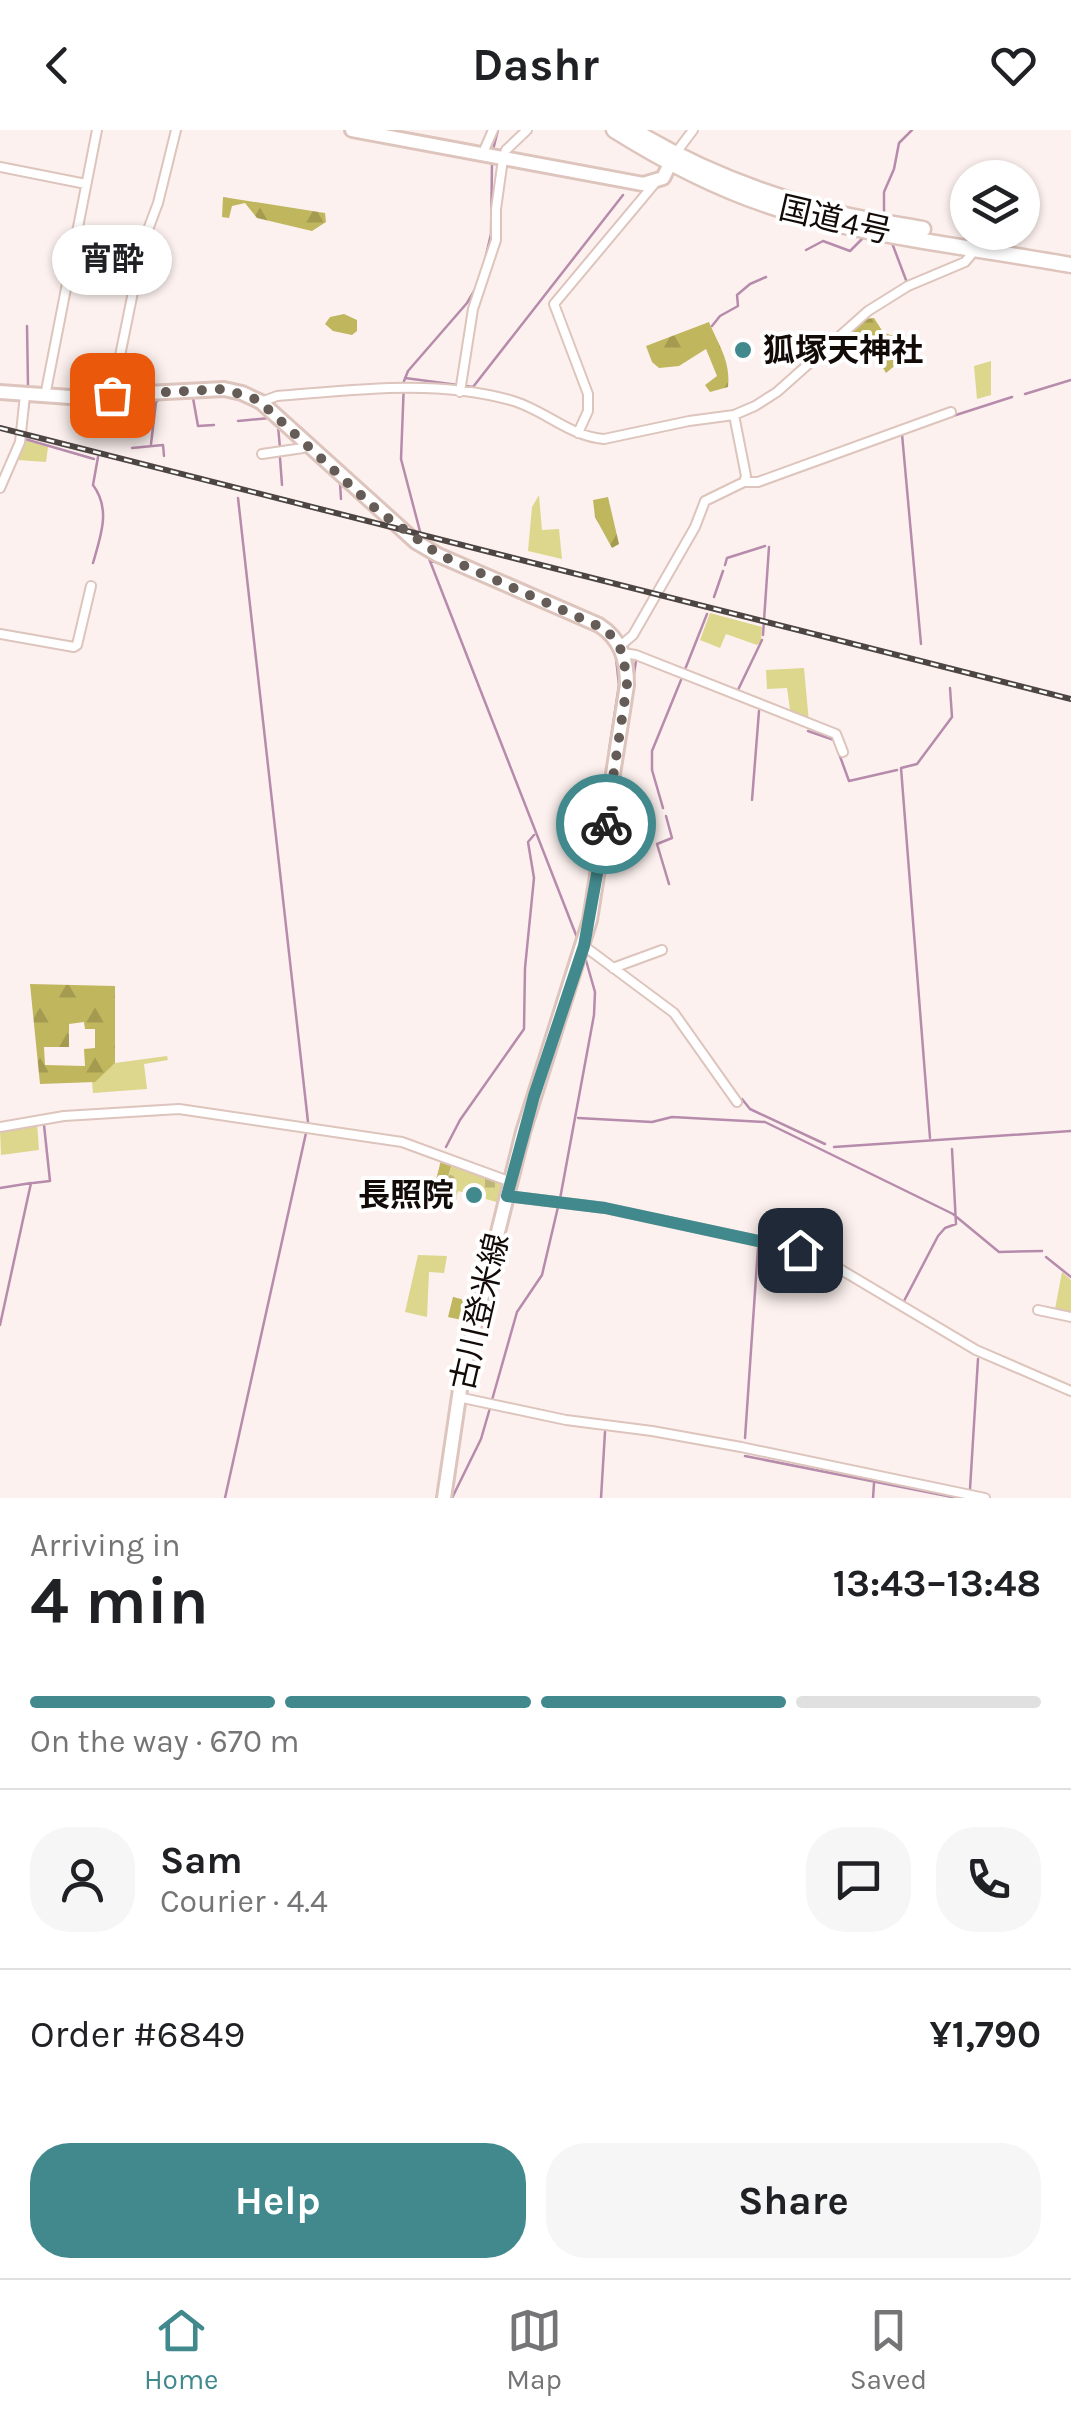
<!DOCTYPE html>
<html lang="en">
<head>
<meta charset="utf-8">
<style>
  :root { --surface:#fff; --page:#f6f6f6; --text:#202124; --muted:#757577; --line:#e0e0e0; --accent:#41898d }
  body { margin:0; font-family:Karla,"Noto Sans JP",sans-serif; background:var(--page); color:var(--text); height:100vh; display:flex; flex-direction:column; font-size:38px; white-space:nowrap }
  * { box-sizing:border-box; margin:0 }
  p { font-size:32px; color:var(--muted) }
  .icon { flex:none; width:55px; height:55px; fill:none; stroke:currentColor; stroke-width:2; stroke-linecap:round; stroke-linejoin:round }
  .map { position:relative; height:1368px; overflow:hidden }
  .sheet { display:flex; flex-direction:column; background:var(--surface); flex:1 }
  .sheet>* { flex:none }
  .fabs { position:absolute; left:950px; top:30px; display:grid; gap:20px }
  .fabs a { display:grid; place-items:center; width:90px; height:90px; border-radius:50%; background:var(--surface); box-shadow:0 2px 8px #0004; font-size:50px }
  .pin { position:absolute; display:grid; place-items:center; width:85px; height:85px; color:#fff; margin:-42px; border-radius:20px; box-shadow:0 5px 15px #0006 }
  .courier { position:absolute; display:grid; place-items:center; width:100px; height:100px; margin:-50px; border:8px solid #41898d; border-radius:50%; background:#fff; color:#222; box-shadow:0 2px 12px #0007 }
  .bubble { position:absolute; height:70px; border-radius:35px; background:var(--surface); box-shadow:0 2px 8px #0004; font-size:32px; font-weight:700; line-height:70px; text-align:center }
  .headline em { font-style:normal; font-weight:700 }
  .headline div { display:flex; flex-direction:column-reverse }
  .headline { display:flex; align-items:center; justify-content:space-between; height:170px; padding:0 30px }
  h1 { font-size:65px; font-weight:700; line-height:75px }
  .bar { display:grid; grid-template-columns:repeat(4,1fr); gap:15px 10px; align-content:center; height:120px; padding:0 30px }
  .bar i { height:12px; border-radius:8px; background:var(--line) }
  .bar .active { background:var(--accent) }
  .bar p { grid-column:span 4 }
  .line { display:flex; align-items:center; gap:25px; padding:0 30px; border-top:2px solid var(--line) }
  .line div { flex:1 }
  .round { display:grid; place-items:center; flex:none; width:105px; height:105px; border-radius:40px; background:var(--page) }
  .button { display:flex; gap:20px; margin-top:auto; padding:20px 30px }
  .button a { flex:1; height:115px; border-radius:40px; background:var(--accent); color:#fff; font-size:40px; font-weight:700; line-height:115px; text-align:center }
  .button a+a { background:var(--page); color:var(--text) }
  header { display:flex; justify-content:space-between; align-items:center; height:130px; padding:0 30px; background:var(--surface); font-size:45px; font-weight:700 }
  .tab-bar { display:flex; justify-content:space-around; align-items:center; height:140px; border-top:2px solid var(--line); background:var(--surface); font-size:28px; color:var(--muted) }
  .tab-bar a { display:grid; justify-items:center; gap:5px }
  .tab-bar .active { color:var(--accent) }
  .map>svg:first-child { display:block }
  .green { fill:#ddd68d }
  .forest { fill:url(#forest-firs); fill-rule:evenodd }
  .cemetery { fill:url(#cemetery-stones) }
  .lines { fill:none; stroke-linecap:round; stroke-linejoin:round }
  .stream { stroke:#b68bab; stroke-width:2.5 }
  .street-casing { stroke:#ddc4bc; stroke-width:12 }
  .primary-casing { stroke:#ddc4bc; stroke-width:18 }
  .highway-casing { stroke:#ddc4bc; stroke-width:19 }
  .street { stroke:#fff; stroke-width:8 }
  .primary { stroke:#fff; stroke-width:12 }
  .highway { stroke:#fff; stroke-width:14 }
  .rail-casing { stroke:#4d4542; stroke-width:6 }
  .rail { stroke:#fff; stroke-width:2.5; stroke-dasharray:8; stroke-linecap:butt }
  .done { stroke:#655c58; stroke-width:10; stroke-dasharray:0 18 }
  .route { stroke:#41898d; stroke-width:12 }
  .poi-dot { fill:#41898d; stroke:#fff; stroke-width:4 }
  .labels { text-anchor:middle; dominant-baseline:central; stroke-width:8; stroke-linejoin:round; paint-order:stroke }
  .street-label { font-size:32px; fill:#130b08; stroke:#fff }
  .poi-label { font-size:32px; font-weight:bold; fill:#130b08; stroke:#fff; text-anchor:start }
</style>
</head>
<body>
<header><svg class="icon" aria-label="back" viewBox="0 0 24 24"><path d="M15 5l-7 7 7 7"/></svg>Dashr<svg class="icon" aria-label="heart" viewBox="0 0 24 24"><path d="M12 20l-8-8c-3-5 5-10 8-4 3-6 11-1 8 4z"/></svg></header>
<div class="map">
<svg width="1071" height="1368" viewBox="0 0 1071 1368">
  <defs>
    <pattern id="forest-firs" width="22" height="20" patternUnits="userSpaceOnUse" patternTransform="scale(2.5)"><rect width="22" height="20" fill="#c0b65e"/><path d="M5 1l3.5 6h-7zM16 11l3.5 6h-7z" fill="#a49b50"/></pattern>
    <pattern id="cemetery-stones" width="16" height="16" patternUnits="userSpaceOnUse" patternTransform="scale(2.5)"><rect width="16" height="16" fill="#ddd68d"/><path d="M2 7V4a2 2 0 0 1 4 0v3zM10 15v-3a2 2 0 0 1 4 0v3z" fill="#bdb678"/></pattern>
  </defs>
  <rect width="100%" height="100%" fill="#fcf1ee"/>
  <path class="green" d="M991,231V265L977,269L974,236Z
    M24,310L48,317L46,332L18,330Z
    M539,365L542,400L559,399L562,429L528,421L532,377Z
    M710,483L762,497L761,511L757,515L726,504L720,518L700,510Z
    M804,538L809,593L791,587L787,558L767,559L766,540Z
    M167,926L168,930L144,934L147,959L93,963L92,952L115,933Z
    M37,993L39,1020L1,1025L0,1000Z
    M418,1125L447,1126L444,1143L429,1142L427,1187L405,1182Z
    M1062,1142L1071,1150V1183L1055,1179Z"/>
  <path class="forest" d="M223,67L325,83L326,92L312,101L257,88L245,73L232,76L229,88L222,87Z
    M344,184L357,190V201L352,205L333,201L325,194L330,187Z
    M874,188L883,202L903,210L898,233L886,243L872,219H866L860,211L846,217L840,209L865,189Z
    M709,192C718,214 731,231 728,257L710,262L705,255L717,246L706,219L679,236L659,238L652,232L646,216Z
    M608,367L619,414L612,418L595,387L593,370Z
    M30,854L115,856V933L95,952L40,954ZM84,892L85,899H95V918L84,919L85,936L45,935L44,917H69V894Z
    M441,1030L452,1034L443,1063L451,1066L449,1078L430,1074Z
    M453,1167L473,1172L466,1191L448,1187Z"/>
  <path class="cemetery" d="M452,1034L501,1052L500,1073L458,1061L454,1080L449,1078L451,1066L443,1064Z"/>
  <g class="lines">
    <path class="stream" d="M493,20L498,0
      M884,81V62L894,39L899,13L912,0
      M892,113L906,150
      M806,120L823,111L850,121L863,108
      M484,134L491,104L492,33
      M27,196L28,255
      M712,196L720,186L738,176L737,165L750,154L766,147
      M405,248L473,257L623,65
      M1025,264L1071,250
      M180,268H188
      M193,268L198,296L214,295
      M26,291L29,273
      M238,291L270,288
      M928,294L1012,267
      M902,304L921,514
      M25,309L94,329
      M151,314L156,272L159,269L176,268
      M132,318L163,315L164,326
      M280,318L278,296L281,298
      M306,321L340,353L341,369
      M280,328L282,355
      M6,352L19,323
      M238,368L308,992
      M422,409L401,329L404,251L408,241L467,173L477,156
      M428,426L578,810
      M430,430L465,443
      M93,433C101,405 111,379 93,355L98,327
      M725,435L727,428L765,416
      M714,467L723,441
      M763,505L769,417
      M610,513L614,522
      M684,542L707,484
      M633,550L636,531
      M737,562L762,510
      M808,601L834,610L849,651L897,640
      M609,621L619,555L616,528
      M752,670L759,581
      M663,678L652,640V621L681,550
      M666,686L672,708L657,714L669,754
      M742,969L750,979L825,1014
      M578,988L652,992L672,987L765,992L953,1084L999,1122L1042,1121
      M930,1008L901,638L917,634L952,587L950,558
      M446,1017L460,990L524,899L525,838L534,748L528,712L534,705
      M834,1017L1071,1001
      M33,1053L50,1051L44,995
      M0,1058L31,1053L0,1195
      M560,1069L594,885L595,862L585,827
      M1046,1127L1071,1147
      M904,1171L938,1106L945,1098L956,1094L952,1019
      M492,1270L517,1182L542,1145L558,1077
      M745,1308L758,1118
      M745,1326L957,1368
      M970,1359L978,1229
      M225,1368L306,1003
      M452,1368L481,1309L490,1278
      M601,1368L605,1302
      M873,1368L874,1353"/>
    <g class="street-casing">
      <path id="street" d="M675,24L693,0
        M482,25L493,0
        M0,37L86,54
        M74,114L124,124
        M460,262L473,179L496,110V79L503,29L506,20L527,0
        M112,265L143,113L158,73L176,0
        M45,266L97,0
        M107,266L113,290
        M261,272L277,266C354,260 434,249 510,270C544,279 568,306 604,309L689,291L734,285L755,276L777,262L868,181L908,156L965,132L971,125L976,110
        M578,303L588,281V264L554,174L656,52
        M262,324L303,318L307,314
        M744,352H758L951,282
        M0,358L20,312L25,265
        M0,504L74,517L77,515L91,456
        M619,517L633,505L695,397L705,371L744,352L746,346L734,285
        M623,523L636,525L836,604L843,622
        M584,816L674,883L737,972
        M613,838L662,820
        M0,997L64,986L179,979L402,1012L511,1052
        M507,1066L605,1078L801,1120L828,1132L976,1220L1071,1261
        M1038,1180L1071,1187
        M458,1267L566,1290L652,1301L741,1317L985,1368"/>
    </g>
    <g class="primary-casing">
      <path id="primary" d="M352,0L643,54L663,48L674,26
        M0,262L70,267L224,259L242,263L261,272L416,412L438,425L599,495C621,509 627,530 627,555L590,790L523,1002L462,1246L444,1368"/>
    </g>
    <g class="highway-casing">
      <path id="highway" d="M614,0C665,32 721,61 779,79C870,107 977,118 1071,135
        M633,0C692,36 758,62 824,80C857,89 890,93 923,99"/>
    </g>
    <use href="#street" class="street"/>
    <use href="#primary" class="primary"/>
    <use href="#highway" class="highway"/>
    <g class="rail-casing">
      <path id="rail" d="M0,298L1071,569"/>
    </g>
    <use href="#rail" class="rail"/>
  </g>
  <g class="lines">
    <path class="done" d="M112,265L224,259L258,270L377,380L438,424L607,500L623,523L627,555L606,694"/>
    <path class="route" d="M606,694L584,816L534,966L507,1066L605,1078L800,1120"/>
  </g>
  <g class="poi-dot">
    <circle cx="743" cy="220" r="10"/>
    <circle cx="474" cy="1065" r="10"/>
  </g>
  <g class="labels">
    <g class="street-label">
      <text transform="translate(835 90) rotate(13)">国道4号</text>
      <text transform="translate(480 1182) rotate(-77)">古川登米線</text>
    </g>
    <g class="poi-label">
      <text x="763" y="220">狐塚天神社</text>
      <text x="454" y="1065" text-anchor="end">長照院</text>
    </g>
  </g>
</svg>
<div class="fabs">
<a><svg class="icon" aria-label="layers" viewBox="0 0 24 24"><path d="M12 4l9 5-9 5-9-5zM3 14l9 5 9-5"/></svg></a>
</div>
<div class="pin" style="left:112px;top:265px;background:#ea580c"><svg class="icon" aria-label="bag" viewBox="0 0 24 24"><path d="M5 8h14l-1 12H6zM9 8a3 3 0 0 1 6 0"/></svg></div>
<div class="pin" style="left:800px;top:1120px;background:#1f2937"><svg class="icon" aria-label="home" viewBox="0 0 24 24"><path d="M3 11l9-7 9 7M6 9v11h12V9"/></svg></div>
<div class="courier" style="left:606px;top:694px"><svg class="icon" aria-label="bike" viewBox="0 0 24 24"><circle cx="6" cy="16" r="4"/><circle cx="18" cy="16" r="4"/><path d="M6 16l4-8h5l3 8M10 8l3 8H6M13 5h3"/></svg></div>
<div class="bubble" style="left:52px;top:95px;width:120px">宵酔</div>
</div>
<section class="sheet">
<div class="headline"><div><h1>4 min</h1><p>Arriving in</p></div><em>13:43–13:48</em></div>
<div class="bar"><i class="active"></i><i class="active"></i><i class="active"></i><i></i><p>On the way · 670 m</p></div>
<div class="line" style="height:180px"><a class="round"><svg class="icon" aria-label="person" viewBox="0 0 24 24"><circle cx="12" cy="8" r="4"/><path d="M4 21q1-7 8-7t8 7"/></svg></a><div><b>Sam</b><p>Courier · 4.4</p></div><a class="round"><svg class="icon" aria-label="chat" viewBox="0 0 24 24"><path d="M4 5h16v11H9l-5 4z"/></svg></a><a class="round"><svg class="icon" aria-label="phone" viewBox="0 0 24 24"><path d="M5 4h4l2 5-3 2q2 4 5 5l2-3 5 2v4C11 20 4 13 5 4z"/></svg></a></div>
<div class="line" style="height:130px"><div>Order #6849</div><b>¥1,790</b></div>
<div class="button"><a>Help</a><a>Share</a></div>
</section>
<nav class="tab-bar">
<a class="active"><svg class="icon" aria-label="home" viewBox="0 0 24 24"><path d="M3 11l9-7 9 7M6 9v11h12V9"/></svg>Home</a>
<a><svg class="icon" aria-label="map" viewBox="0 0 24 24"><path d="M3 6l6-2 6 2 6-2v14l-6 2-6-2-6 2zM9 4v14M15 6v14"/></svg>Map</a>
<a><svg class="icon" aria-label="saved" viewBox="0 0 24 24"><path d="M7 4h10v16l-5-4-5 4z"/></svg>Saved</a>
</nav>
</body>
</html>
